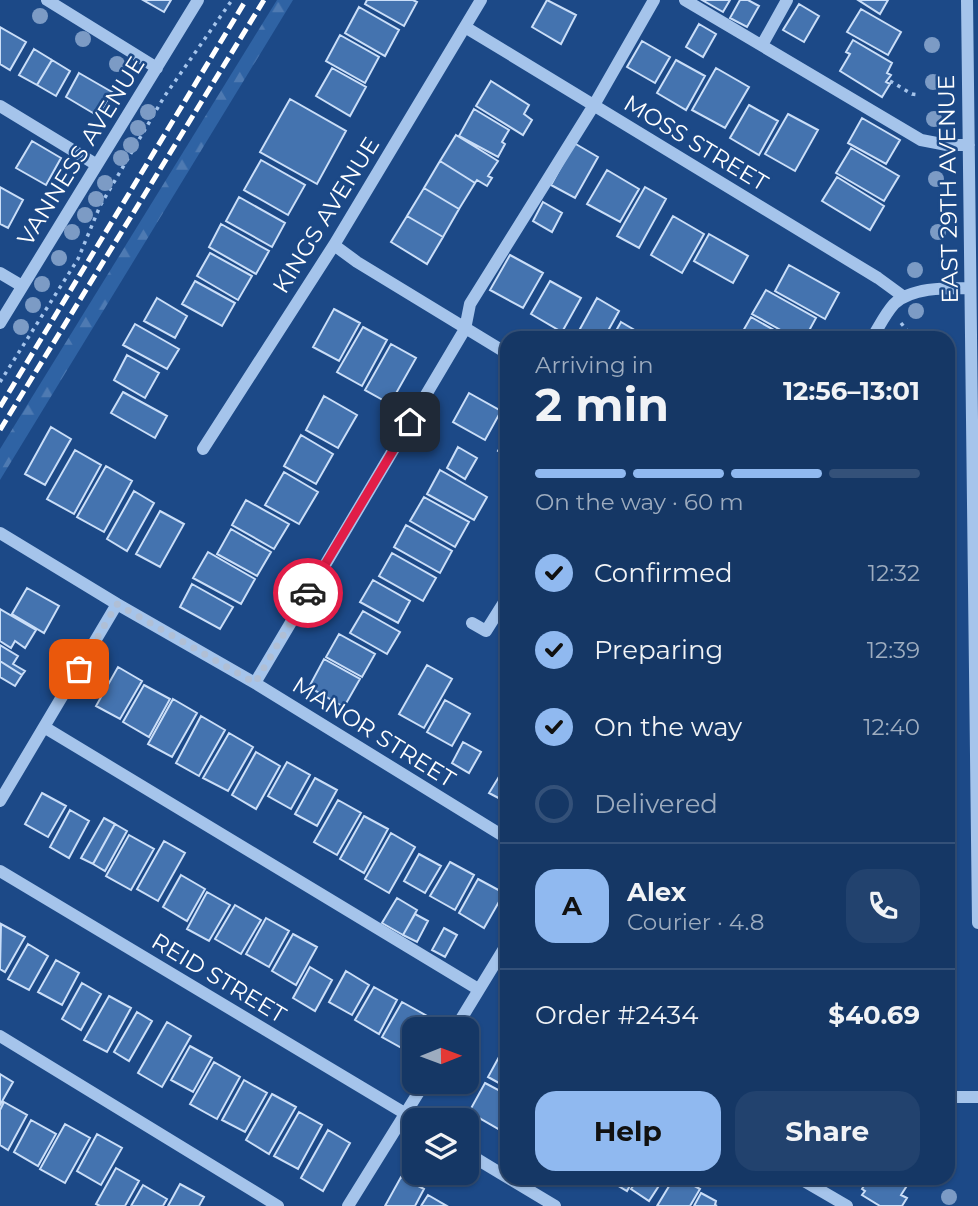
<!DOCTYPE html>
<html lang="en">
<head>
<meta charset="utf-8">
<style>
  :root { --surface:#153765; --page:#22426e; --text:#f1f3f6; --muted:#9dacbf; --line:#345179; --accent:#90b9f0 }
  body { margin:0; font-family:Montserrat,sans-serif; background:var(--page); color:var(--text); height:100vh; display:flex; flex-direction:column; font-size:26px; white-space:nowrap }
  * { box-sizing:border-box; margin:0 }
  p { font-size:23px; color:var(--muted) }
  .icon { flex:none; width:38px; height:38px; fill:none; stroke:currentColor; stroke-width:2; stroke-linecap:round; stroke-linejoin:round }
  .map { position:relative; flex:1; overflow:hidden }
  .side { position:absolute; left:500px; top:331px; width:455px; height:854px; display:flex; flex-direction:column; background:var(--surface); border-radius:21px; box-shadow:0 2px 5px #0004,0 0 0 2px var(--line) }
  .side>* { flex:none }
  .needle { width:46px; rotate:89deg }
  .controls { position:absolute; left:402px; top:1017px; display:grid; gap:14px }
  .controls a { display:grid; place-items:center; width:77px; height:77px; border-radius:14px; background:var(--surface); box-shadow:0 2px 5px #0004,0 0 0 2px var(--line); font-size:35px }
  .pin { position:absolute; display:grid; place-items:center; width:60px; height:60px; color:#fff; margin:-30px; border-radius:14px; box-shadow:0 4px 10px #0006 }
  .courier { position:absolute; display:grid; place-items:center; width:70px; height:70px; margin:-35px; border:5px solid #e11d48; border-radius:50%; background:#fff; color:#222; box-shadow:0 2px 9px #0007 }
  .head em { font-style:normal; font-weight:700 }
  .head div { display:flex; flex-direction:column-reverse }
  .head { display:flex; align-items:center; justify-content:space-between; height:119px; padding:0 35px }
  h1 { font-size:46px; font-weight:700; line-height:52px }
  .bar { display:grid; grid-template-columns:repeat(4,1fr); gap:10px 7px; align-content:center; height:84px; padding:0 35px }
  .bar i { height:9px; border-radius:5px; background:var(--line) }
  .bar .selected { background:var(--accent) }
  .bar p { grid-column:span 4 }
  .line { display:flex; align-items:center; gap:18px; padding:0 35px; border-top:2px solid var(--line) }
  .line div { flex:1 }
  .round { display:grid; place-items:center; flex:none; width:74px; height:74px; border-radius:21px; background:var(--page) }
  ol { padding:0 35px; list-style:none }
  li { display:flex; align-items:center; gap:21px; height:77px }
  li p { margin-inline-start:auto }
  li .icon { padding:7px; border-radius:50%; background:var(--accent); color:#111; stroke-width:4 }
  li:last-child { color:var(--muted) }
  li i { width:38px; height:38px; border:4px solid var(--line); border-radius:50% }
  .action { display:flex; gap:14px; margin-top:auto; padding:14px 35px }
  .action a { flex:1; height:80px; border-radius:21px; background:var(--accent); color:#111; font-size:28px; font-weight:700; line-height:80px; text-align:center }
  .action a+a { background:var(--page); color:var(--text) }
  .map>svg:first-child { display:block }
  .forest { fill:url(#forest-firs) }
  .building { fill:#4473af; stroke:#cadef8; stroke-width:2 }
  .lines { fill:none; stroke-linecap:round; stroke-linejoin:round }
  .path { stroke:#a5c4eb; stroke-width:3.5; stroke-dasharray:3.5 5; stroke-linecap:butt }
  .minor { stroke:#a5c4eb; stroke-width:12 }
  .rail { stroke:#fff; stroke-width:5; stroke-dasharray:12 5; stroke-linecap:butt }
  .tree { fill:#7c9bc5 }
  .done { stroke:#b0bfd5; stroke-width:7; stroke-dasharray:0 12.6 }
  .route { stroke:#e11d48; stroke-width:9 }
  .labels { text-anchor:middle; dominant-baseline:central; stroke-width:5; stroke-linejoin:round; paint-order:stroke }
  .street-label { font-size:23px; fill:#fff; stroke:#1c4987 }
</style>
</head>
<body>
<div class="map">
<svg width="978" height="1206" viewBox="0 0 978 1206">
  <defs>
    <pattern id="forest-firs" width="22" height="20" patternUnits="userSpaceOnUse" patternTransform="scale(1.75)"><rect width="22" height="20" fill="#2f63a4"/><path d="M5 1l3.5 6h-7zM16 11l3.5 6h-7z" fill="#4e7ab2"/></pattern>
  </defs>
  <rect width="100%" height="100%" fill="#1c4987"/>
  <path class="forest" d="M277,0H293L0,480V449Z"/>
  <path class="building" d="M143,0H171L164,12Z
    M367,0H413L417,2L404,26L365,4Z
    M547,0L576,15L561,44L532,27Z
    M702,0H730L723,12Z
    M740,0H748L759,6L747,27L730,18Z
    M858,0H888L880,14Z
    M799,4L819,16L804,42L783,30Z
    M359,7L399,30L385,56L345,33Z
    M861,9L901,32L888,55L847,32Z
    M699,24L716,34L703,57L686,47Z
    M0,27L26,42L10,70L0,64Z
    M340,35L379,57L365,83L326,61Z
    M853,40L892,63L887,73L891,75L886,82L890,84L882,97L840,71L850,54L846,52Z
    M642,41L670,57L655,83L627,67Z
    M34,49L52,60L37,85L19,75Z
    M52,60L70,71L56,96L37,85Z
    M676,60L705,76L686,110L657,93Z
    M332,68L366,87L350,116L316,96Z
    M716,68L749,87L725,128L692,110Z
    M79,73L112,92L98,116L66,97Z
    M491,81L529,105L524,114L532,120L523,135L476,106Z
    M290,99L346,131L317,184L260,152Z
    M749,105L778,121L759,155L730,138Z
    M474,109L509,130L502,142L505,144L498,157L459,136Z
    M788,114L818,130L795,171L765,154Z
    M862,118L900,140L886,164L848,143Z
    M456,135L498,161L488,176L492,178L487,186L477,180L475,183L440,161Z
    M32,141L61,158L46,185L16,168Z
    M574,143L598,157L575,198L551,185Z
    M851,148L899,176L884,201L836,173Z
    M261,160L305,185L288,215L244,190Z
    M440,161L475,183L459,209L424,188Z
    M607,170L639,189L620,222L587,204Z
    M837,177L884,206L870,230L822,201Z
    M0,187L23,200L8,228L0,224Z
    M645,187L666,199L639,248L617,236Z
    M424,188L459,209L443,237L407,216Z
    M239,197L285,223L272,247L226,221Z
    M543,202L562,213L552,232L533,221Z
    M407,216L443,237L427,264L391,242Z
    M673,216L704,234L682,273L651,255Z
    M221,224L269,251L256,274L209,247Z
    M709,234L748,256L733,283L694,261Z
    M210,253L252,276L238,300L197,276Z
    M510,255L543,273L523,308L490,290Z
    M789,265L839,293L825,319L775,291Z
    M195,281L235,303L222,326L182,304Z
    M550,281L581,298L562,332L531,314Z
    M766,290L816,318L805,338H795L752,314Z
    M157,298L187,316L175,338L144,321Z
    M597,298L619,311L604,338H575Z
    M334,309L360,323L339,361L313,347Z
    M751,317L788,338H739Z
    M621,322L643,335L642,338H612Z
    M135,324L179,349L167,369L123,345Z
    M363,327L387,340L362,386L337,372Z
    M391,344L416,358L390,404L365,390Z
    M127,355L159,373L145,398L114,380Z
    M123,392L167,416L155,438L111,413Z
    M469,393L501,411L485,440L453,422Z
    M324,396L357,415L338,448L306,430Z
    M51,427L71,439L45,485L25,474Z
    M508,434V457L498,451Z
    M301,435L333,454L316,484L284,466Z
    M458,447L477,458L465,479L447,468Z
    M75,450L101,465L74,514L47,499Z
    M106,466L132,481L104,532L77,517Z
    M440,470L487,497L474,520L427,494Z
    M284,472L318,492L299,524L265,505Z
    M134,491L154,503L127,551L107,539Z
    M424,497L469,522L455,547L410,521Z
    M246,500L289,524L274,549L232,525Z
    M160,511L184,524L160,567L136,554Z
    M406,525L452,551L440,573L394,547Z
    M231,529L271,552L257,576L217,554Z
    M208,552L255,579L241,604L193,578Z
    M392,553L436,578L423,601L379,576Z
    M373,580L410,601L398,623L360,602Z
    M192,584L233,607L220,629L180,607Z
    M27,588L59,606L44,633L12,614Z
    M0,609L36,630L25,648L15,641L11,648L0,641Z
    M363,611L400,632L387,654L350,633Z
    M339,634L375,654L362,677L326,657Z
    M0,645L18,656L13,664L25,671L22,675L0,661Z
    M324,659L360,679L344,707L309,687Z
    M0,661L22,675L15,686L0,677Z
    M427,665L452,679L424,728L399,714Z
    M118,667L142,681L120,719L96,706Z
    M144,685L170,699L149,737L123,722Z
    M173,699L197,713L172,757L148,744Z
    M445,700L470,714L452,746L427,732Z
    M201,716L225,730L199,776L176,763Z
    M229,733L253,747L228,791L203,778Z
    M463,742L481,752L469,773L452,763Z
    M256,752L280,766L256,809L232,795Z
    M287,762L310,775L291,809L268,796Z
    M503,770L508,773V803L489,793Z
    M315,778L337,790L317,826L295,814Z
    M42,793L66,806L48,837L25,824Z
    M338,800L361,813L337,855L314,842Z
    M70,810L89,821L69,858L50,847Z
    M364,816L388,829L364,873L340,859Z
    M104,818L115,824L93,864L81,858Z
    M115,824L127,831L105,871L93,864Z
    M391,833L415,847L389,893L365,879Z
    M129,835L154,849L131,890L106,876Z
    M164,841L185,853L158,901L137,889Z
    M419,854L441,866L425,893L404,881Z
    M450,862L474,875L455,910L430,896Z
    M181,875L205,889L187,921L163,907Z
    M478,879L504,893L484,928L459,913Z
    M207,892L230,905L209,941L187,929Z
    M397,898L417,910L403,935L382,923Z
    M235,905L261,920L241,954L215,939Z
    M415,914L428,921L417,942L403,935Z
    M266,918L289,931L269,967L246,954Z
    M1,924L25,937L5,972L0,969Z
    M444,928L457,935L445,957L432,950Z
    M293,934L317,947L296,985L272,971Z
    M28,944L48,956L29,990L8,979Z
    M56,960L79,973L62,1005L38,992Z
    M310,967L332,980L315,1011L293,998Z
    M346,971L369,985L352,1015L329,1002Z
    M82,983L101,994L81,1030L62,1019Z
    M374,987L397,1000L379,1034L355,1020Z
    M109,996L131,1008L107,1052L84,1040Z
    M402,1002L427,1016L420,1029H415V1037L407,1051L382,1037Z
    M137,1012L152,1021L129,1061L114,1052Z
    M167,1022L191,1036L162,1087L138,1073Z
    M190,1046L212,1058L193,1092L171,1080Z
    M505,1046L508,1048V1088L488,1077Z
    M214,1062L240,1077L217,1119L190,1104Z
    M0,1074L13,1082L0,1105Z
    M244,1080L267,1093L245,1132L222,1120Z
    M485,1083L508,1095V1120L502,1131L469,1112Z
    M272,1094L296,1107L269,1154L246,1140Z
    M4,1102L27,1115L8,1150L0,1145V1110Z
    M299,1112L322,1125L298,1169L274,1156Z
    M31,1120L56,1134L38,1166L14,1152Z
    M65,1124L90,1138L65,1183L40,1169Z
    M328,1130L350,1143L323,1191L301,1178Z
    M97,1134L122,1148L101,1185L77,1171Z
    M116,1168L139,1181L125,1206H100L96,1204Z
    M401,1177L424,1189L415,1206H385Z
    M605,1178H634L627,1191Z
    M639,1178H664L649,1201L631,1189Z
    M674,1178H680L700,1189L690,1206H657Z
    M869,1178H898L908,1184L901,1195L907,1198L902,1206H880L862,1195L865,1191L862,1189Z
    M180,1184L204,1197L199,1206H168Z
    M143,1185L167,1199L163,1206H131Z
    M701,1193L716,1201L715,1205L717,1206H694Z
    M428,1195L447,1206H421Z"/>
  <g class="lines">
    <path class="path" d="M890,81L912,94L920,95
      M901,323L913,338
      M0,382L78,259L100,206L164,97L232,0"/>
    <path class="minor" d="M47,0L157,68
      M685,0L921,140L947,145H969
      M967,0L978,923
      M465,27L878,278L904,297
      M762,45L787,0
      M0,106L97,165
      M334,245L357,262L508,354
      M0,273L22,286
      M0,323L198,0
      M872,338C879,327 885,314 894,304C912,287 947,288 970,288
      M203,449L334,245L481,0
      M0,533L117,604L255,683L508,839
      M472,623L486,631L508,596
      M255,683L465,329L470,304L594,105L654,0
      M44,727L478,989
      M0,801L117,604
      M0,871L416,1120
      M455,1029L508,942
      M0,1036L278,1206
      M948,1097H978
      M467,1153L555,1206
      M799,1178L847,1206
      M348,1206L425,1082"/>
    <path class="rail" d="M0,407L246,0
      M0,430L264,0"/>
  </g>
  <g class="tree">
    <circle cx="40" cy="16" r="8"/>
    <circle cx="83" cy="39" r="8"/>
    <circle cx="932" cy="45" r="8"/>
    <circle cx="117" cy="64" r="8"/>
    <circle cx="933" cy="82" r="8"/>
    <circle cx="148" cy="112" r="8"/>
    <circle cx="934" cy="119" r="8"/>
    <circle cx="138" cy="128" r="8"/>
    <circle cx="131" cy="145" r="8"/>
    <circle cx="121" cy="158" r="8"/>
    <circle cx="936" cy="179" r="8"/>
    <circle cx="105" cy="183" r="8"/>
    <circle cx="96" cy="199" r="8"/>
    <circle cx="85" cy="215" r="8"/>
    <circle cx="72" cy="232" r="8"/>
    <circle cx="938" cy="232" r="8"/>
    <circle cx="59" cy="258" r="8"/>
    <circle cx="915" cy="270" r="8"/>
    <circle cx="42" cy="284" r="8"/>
    <circle cx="33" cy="305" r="8"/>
    <circle cx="916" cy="311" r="8"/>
    <circle cx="21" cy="327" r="8"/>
    <circle cx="949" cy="1197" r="8"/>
  </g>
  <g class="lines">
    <path class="done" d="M79,669L117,604L255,683L308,593"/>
    <path class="route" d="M308,593L410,422"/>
  </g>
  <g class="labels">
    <g class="street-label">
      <text transform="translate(696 143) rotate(31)">MOSS STREET</text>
      <text transform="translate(81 151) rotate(-58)">VANNESS AVENUE</text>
      <text transform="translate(948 189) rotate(-91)">EAST 29TH AVENUE</text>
      <text transform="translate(326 215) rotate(-58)">KINGS AVENUE</text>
      <text transform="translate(374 732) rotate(32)">MANOR STREET</text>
      <text transform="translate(219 978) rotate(31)">REID STREET</text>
    </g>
  </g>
</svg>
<div class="controls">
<a><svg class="needle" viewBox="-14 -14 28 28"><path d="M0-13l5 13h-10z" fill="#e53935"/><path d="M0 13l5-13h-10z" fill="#9dacbf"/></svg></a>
<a><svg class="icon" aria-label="layers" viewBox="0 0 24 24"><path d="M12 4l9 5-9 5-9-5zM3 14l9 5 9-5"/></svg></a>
</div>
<div class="pin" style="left:79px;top:669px;background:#ea580c"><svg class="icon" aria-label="bag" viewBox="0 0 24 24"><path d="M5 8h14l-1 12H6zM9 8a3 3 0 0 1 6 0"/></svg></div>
<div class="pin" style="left:410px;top:422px;background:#1f2937"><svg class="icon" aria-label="home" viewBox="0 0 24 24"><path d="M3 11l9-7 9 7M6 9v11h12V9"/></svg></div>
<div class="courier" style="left:308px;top:593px"><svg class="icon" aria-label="car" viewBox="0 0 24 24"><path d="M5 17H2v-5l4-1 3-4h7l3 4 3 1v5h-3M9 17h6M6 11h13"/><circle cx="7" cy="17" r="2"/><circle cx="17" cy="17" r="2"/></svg></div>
<section class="side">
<div class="head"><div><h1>2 min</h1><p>Arriving in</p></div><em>12:56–13:01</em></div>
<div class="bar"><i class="selected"></i><i class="selected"></i><i class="selected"></i><i></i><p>On the way · 60 m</p></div>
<ol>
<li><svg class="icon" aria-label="check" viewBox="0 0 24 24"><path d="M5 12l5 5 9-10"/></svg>Confirmed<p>12:32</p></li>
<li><svg class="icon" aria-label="check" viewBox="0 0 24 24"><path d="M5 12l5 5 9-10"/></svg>Preparing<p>12:39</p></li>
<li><svg class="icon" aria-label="check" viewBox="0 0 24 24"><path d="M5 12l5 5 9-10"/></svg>On the way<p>12:40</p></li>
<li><i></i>Delivered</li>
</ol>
<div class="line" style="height:126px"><b class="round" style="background:var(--accent);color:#111">A</b><div><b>Alex</b><p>Courier · 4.8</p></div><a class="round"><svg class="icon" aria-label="phone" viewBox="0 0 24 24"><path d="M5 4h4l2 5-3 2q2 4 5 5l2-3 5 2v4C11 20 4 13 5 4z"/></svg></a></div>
<div class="line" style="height:91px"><div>Order #2434</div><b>$40.69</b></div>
<div class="action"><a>Help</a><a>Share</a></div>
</section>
</div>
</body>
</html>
